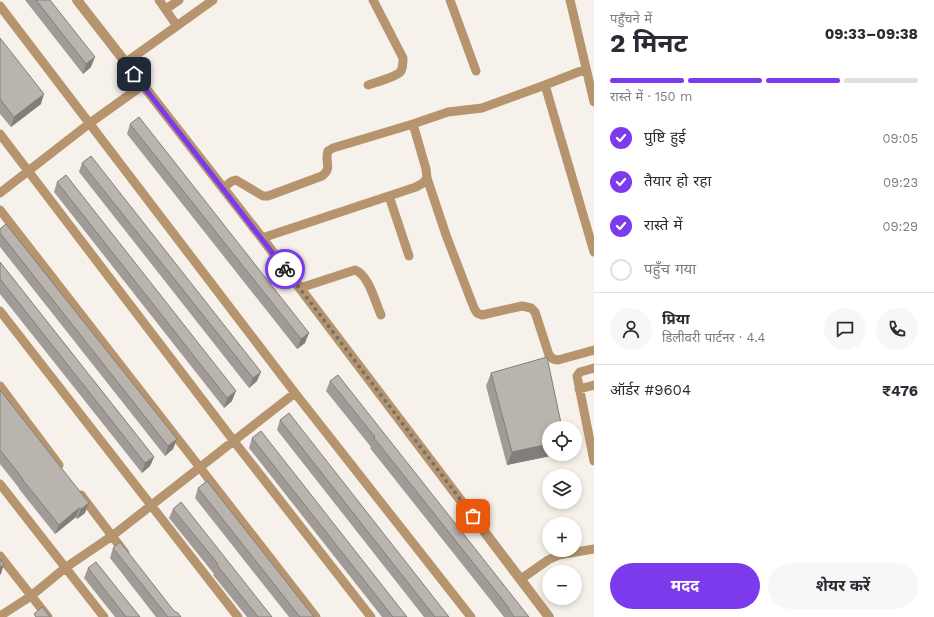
<!DOCTYPE html>
<html lang="hi">
<head>
<meta charset="utf-8">
<style>
  :root { --surface:#fff; --page:#f7f7f7; --text:#2b2b33; --muted:#7c7c81; --line:#e1e1e2; --accent:#7c3aed }
  body { margin:0; font-family:"Work Sans","Noto Sans Devanagari",sans-serif; background:var(--page); color:var(--text); height:100vh; display:flex; flex-direction:column; font-size:15px; white-space:nowrap }
  * { box-sizing:border-box; margin:0 }
  p { font-size:13px; color:var(--muted) }
  .icon { flex:none; width:22px; height:22px; fill:none; stroke:currentColor; stroke-width:2; stroke-linecap:round; stroke-linejoin:round }
  .map { position:relative; flex:1; overflow:hidden }
  .drawer { display:flex; flex-direction:column; background:var(--surface); width:340px }
  .drawer>* { flex:none }
  .controls { position:absolute; left:542px; top:421px; display:grid; gap:8px }
  .controls a { display:grid; place-items:center; width:40px; height:40px; border-radius:50%; background:var(--surface); box-shadow:0 2px 6px #0003; font-size:20px }
  .pin { position:absolute; display:grid; place-items:center; width:34px; height:34px; color:#fff; margin:-17px; border-radius:8px; box-shadow:0 2px 6px #0006 }
  .courier { position:absolute; display:grid; place-items:center; width:40px; height:40px; margin:-20px; border:3px solid #7c3aed; border-radius:50%; background:#fff; color:#222; box-shadow:0 1px 5px #0007 }
  .head em { font-style:normal; font-weight:700 }
  .head div { display:flex; flex-direction:column-reverse }
  .head { display:flex; align-items:center; justify-content:space-between; height:68px; padding:0 16px }
  h1 { font-size:26px; font-weight:700; line-height:30px }
  .bar { display:grid; grid-template-columns:repeat(4,1fr); gap:6px 4px; align-content:center; height:48px; padding:0 16px }
  .bar i { height:5px; border-radius:3px; background:var(--line) }
  .bar .selected { background:var(--accent) }
  .bar p { grid-column:span 4 }
  .line { display:flex; align-items:center; gap:10px; padding:0 16px; border-top:1px solid var(--line) }
  .line div { flex:1 }
  .round { display:grid; place-items:center; flex:none; width:42px; height:42px; border-radius:21px; background:var(--page) }
  ol { padding:0 16px; list-style:none }
  li { display:flex; align-items:center; gap:12px; height:44px }
  li p { margin-inline-start:auto }
  li .icon { padding:4px; border-radius:50%; background:var(--accent); color:#fff; stroke-width:4 }
  li:last-child { color:var(--muted) }
  li i { width:22px; height:22px; border:2px solid var(--line); border-radius:50% }
  .button { display:flex; gap:8px; margin-top:auto; padding:8px 16px }
  .button a { flex:1; height:46px; border-radius:24px; background:var(--accent); color:#fff; font-size:16px; font-weight:700; line-height:46px; text-align:center }
  .button a+a { background:var(--page); color:var(--text) }
  main { display:flex; flex:1; min-height:0 }
  .map>svg:first-child { display:block }
  .lines { fill:none; stroke-linecap:round; stroke-linejoin:round }
  .minor { stroke:#b6956e; stroke-width:9 }
  .tertiary { stroke:#b6956e; stroke-width:10 }
  .wall { fill:#a09b96 }
  .shaded-wall { fill:#827e7a }
  .building { fill:#bab4af; stroke:#827e7a }
  .done { stroke:#74716e; stroke-width:4; stroke-dasharray:0 7.2 }
  .route { stroke:#7c3aed; stroke-width:5 }
</style>
</head>
<body>
<main>
<div class="map">
<svg width="594" height="617" viewBox="0 0 594 617">
  <rect width="100%" height="100%" fill="#f7f1eb"/>
  <g class="lines">
    <path class="minor" d="M159,0L177,26
      M450,0L476,71
      M570,0L594,102
      M0,6L295,393L471,617
      M166,9L179,0
      M125,63L213,0
      M368,85C376,82 397,77 401,71C403,67 403,62 403,58L373,0
      M545,85L586,69
      M0,134L233,440L371,617
      M427,178L446,235L474,308L477,313L482,315L522,306L531,308L535,312L549,355L553,359L558,360L594,350
      M223,188L232,181L236,180L263,196H268L322,176C333,168 324,162 328,151L333,148L413,124
      M0,193L90,123L143,85
      M389,196L409,256
      M0,210L316,617
      M262,238L416,187L423,183L427,178L426,169L413,124L448,112L482,108L545,85L594,252
      M300,288L355,270C369,275 375,302 381,315
      M0,311L238,617
      M594,368L580,372L577,376L594,461
      M0,386L59,465
      M579,389L594,385
      M0,484L104,617
      M81,495L125,553
      M0,556L48,617
      M521,579L548,560L559,555L594,549
      M0,616L31,596L65,568L112,536L295,393"/>
    <path class="tertiary" d="M77,0L262,238L549,617"/>
  </g>
  <path class="wall" d="M25,0H50L91,67L83,74Z
    M0,38L41,104L11,127L0,114Z
    M130,124L305,343L297,349L127,134Z
    M82,163L257,381L249,388L79,172Z
    M57,182L232,401L224,408L54,192Z
    M0,229L177,439L173,449L165,456L0,247Z
    M0,262L154,457L150,466L142,473L0,294Z
    M491,373L560,454L507,465L486,386Z
    M330,381L529,617H504L370,448L371,447L326,391Z
    M0,390L85,513L77,519L76,517L55,534L19,489V488L0,464Z
    M280,420L449,617H424L277,430Z
    M252,438L407,617H382L249,448Z
    M198,488L314,617H289L195,498Z
    M173,509L272,617H247L213,575L214,574L169,518Z
    M113,548L174,611L181,617H156L110,558Z
    M88,568L140,617H115L84,578Z"/>
  <path class="shaded-wall" d="M95,57L91,67L83,74L86,64Z
    M44,94L41,104L11,127L14,117Z
    M309,333L305,343L297,349L301,339Z
    M261,372L257,381L249,388L253,378Z
    M236,391L232,401L224,408L227,398Z
    M177,439L173,449L165,456L168,446Z
    M549,444V454H560L507,465L512,452Z
    M154,457L150,466L142,473L145,463Z
    M89,503L85,513L77,519L81,509Z
    M79,508L76,517L55,534L59,525Z
    M4,564L1,574L0,575V568Z"/>
  <path class="building" d="M36,0H50L95,57L86,64Z
    M0,38L44,94L14,117L0,99Z
    M139,117L309,333L301,339L130,124Z
    M91,156L261,372L253,378L82,163Z
    M66,175L236,391L227,398L57,182Z
    M6,224L177,439L168,446L0,233V229Z
    M0,262L154,457L145,463L0,279Z
    M547,357L562,428H549V444L512,452L491,373Z
    M338,375L529,617H514L508,608H509L374,438L375,437L330,381Z
    M0,390L89,503L81,509L79,508L59,525L22,479H23L0,450Z
    M289,413L449,617H435L280,420Z
    M261,431L407,617H393L252,438Z
    M207,481L314,617H300L198,488Z
    M181,502L272,617H258L217,565L218,564L173,509Z
    M120,542L174,611L178,613L181,617H168L113,548Z
    M0,559L4,564L0,568Z
    M96,562L140,617H126L88,568Z
    M42,607L50,617H36L34,614Z"/>
  <g class="lines">
    <path class="done" d="M285,269L473,516"/>
    <path class="route" d="M134,74L285,269"/>
  </g>
</svg>
<div class="controls">
<a><svg class="icon" aria-label="locate" viewBox="0 0 24 24"><circle cx="12" cy="12" r="6"/><path d="M12 2v4M12 18v4M2 12h4M18 12h4"/></svg></a>
<a><svg class="icon" aria-label="layers" viewBox="0 0 24 24"><path d="M12 4l9 5-9 5-9-5zM3 14l9 5 9-5"/></svg></a>
<a>+</a>
<a>−</a>
</div>
<div class="pin" style="left:473px;top:516px;background:#ea580c"><svg class="icon" aria-label="bag" viewBox="0 0 24 24"><path d="M5 8h14l-1 12H6zM9 8a3 3 0 0 1 6 0"/></svg></div>
<div class="pin" style="left:134px;top:74px;background:#1f2937"><svg class="icon" aria-label="home" viewBox="0 0 24 24"><path d="M3 11l9-7 9 7M6 9v11h12V9"/></svg></div>
<div class="courier" style="left:285px;top:269px"><svg class="icon" aria-label="bike" viewBox="0 0 24 24"><circle cx="6" cy="16" r="4"/><circle cx="18" cy="16" r="4"/><path d="M6 16l4-8h5l3 8M10 8l3 8H6M13 5h3"/></svg></div>
</div>
<section class="drawer">
<div class="head"><div><h1>2 मिनट</h1><p>पहुँचने में</p></div><em>09:33–09:38</em></div>
<div class="bar"><i class="selected"></i><i class="selected"></i><i class="selected"></i><i></i><p>रास्ते में · 150 m</p></div>
<ol>
<li><svg class="icon" aria-label="check" viewBox="0 0 24 24"><path d="M5 12l5 5 9-10"/></svg>पुष्टि हुई<p>09:05</p></li>
<li><svg class="icon" aria-label="check" viewBox="0 0 24 24"><path d="M5 12l5 5 9-10"/></svg>तैयार हो रहा<p>09:23</p></li>
<li><svg class="icon" aria-label="check" viewBox="0 0 24 24"><path d="M5 12l5 5 9-10"/></svg>रास्ते में<p>09:29</p></li>
<li><i></i>पहुँच गया</li>
</ol>
<div class="line" style="height:72px"><a class="round"><svg class="icon" aria-label="person" viewBox="0 0 24 24"><circle cx="12" cy="8" r="4"/><path d="M4 21q1-7 8-7t8 7"/></svg></a><div><b>प्रिया</b><p>डिलीवरी पार्टनर · 4.4</p></div><a class="round"><svg class="icon" aria-label="chat" viewBox="0 0 24 24"><path d="M4 5h16v11H9l-5 4z"/></svg></a><a class="round"><svg class="icon" aria-label="phone" viewBox="0 0 24 24"><path d="M5 4h4l2 5-3 2q2 4 5 5l2-3 5 2v4C11 20 4 13 5 4z"/></svg></a></div>
<div class="line" style="height:52px"><div>ऑर्डर #9604</div><b>₹476</b></div>
<div class="button"><a>मदद</a><a>शेयर करें</a></div>
</section>
</main>
</body>
</html>
